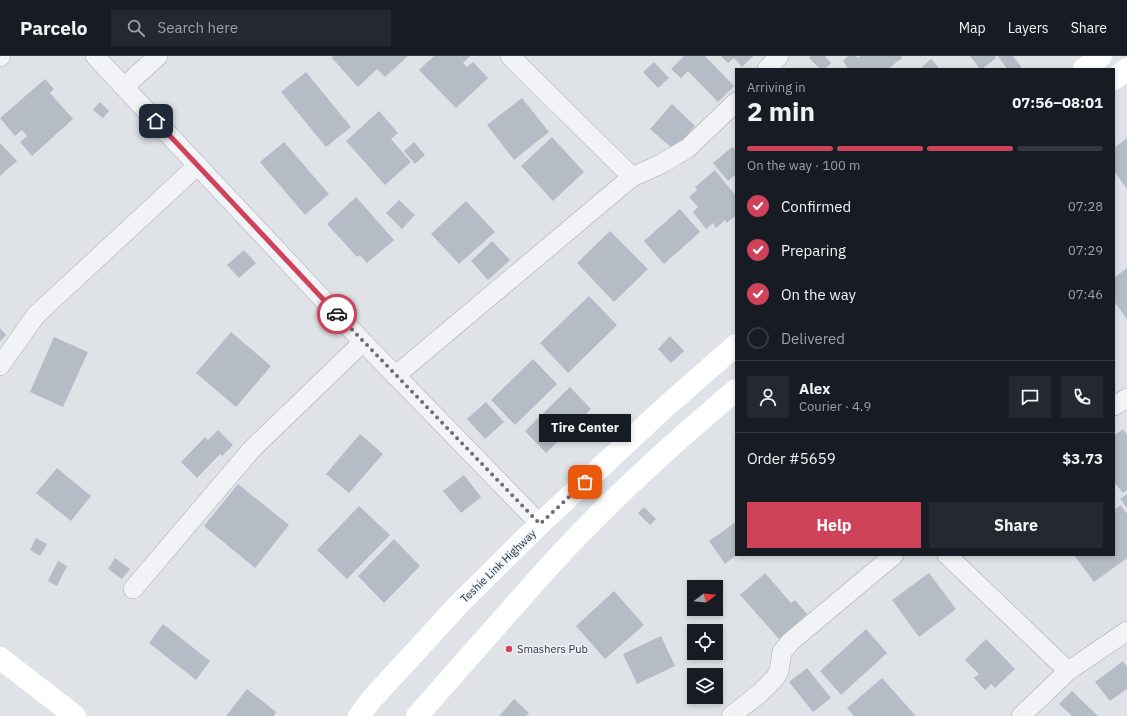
<!DOCTYPE html>
<html lang="en">
<head>
<meta charset="utf-8">
<style>
  :root { --surface:#171b24; --page:#242831; --text:#f1f3f6; --muted:#9ea1a6; --line:#363941; --accent:#ce435a }
  body { margin:0; font-family:"IBM Plex Sans",sans-serif; background:var(--page); color:var(--text); height:100vh; display:flex; flex-direction:column; font-size:15px; white-space:nowrap }
  * { box-sizing:border-box; margin:0 }
  p { font-size:13px; color:var(--muted) }
  .icon { flex:none; width:22px; height:22px; fill:none; stroke:currentColor; stroke-width:2; stroke-linecap:round; stroke-linejoin:round }
  .map { position:relative; flex:1; overflow:hidden }
  .panel { position:absolute; left:735px; top:12px; width:380px; height:488px; display:flex; flex-direction:column; background:var(--surface); border-radius:0px; box-shadow:0 2px 6px #0003 }
  .panel>* { flex:none }
  .needle { width:26px; rotate:74deg }
  .buttons { position:absolute; left:687px; top:524px; display:grid; gap:8px }
  .buttons a { display:grid; place-items:center; width:36px; height:36px; border-radius:0px; background:var(--surface); box-shadow:0 2px 6px #0003; font-size:20px }
  .pin { position:absolute; display:grid; place-items:center; width:34px; height:34px; color:#fff; margin:-17px; border-radius:8px; box-shadow:0 2px 6px #0006 }
  .courier { position:absolute; display:grid; place-items:center; width:40px; height:40px; margin:-20px; border:3px solid #ce435a; border-radius:50%; background:#fff; color:#222; box-shadow:0 1px 5px #0007 }
  .bubble { position:absolute; height:28px; border-radius:0px; background:var(--surface); box-shadow:0 2px 6px #0003; font-size:13px; font-weight:800; line-height:28px; text-align:center }
  .head em { font-style:normal; font-weight:800 }
  .head div { display:flex; flex-direction:column-reverse }
  .head { display:flex; align-items:center; justify-content:space-between; height:68px; padding:0 12px }
  h1 { font-size:26px; font-weight:800; line-height:30px }
  .bar { display:grid; grid-template-columns:repeat(4,1fr); gap:6px 4px; align-content:center; height:48px; padding:0 12px }
  .bar i { height:5px; border-radius:3px; background:var(--line) }
  .bar .selected { background:var(--accent) }
  .bar p { grid-column:span 4 }
  .line { display:flex; align-items:center; gap:10px; padding:0 12px; border-top:1px solid var(--line) }
  .line div { flex:1 }
  .round { display:grid; place-items:center; flex:none; width:42px; height:42px; border-radius:0px; background:var(--page) }
  ol { padding:0 12px; list-style:none }
  li { display:flex; align-items:center; gap:12px; height:44px }
  li p { margin-inline-start:auto }
  li .icon { padding:4px; border-radius:50%; background:var(--accent); color:#fff; stroke-width:4 }
  li:last-child { color:var(--muted) }
  li i { width:22px; height:22px; border:2px solid var(--line); border-radius:50% }
  .action { display:flex; gap:8px; margin-top:auto; padding:8px 12px }
  .action a { flex:1; height:46px; border-radius:0px; background:var(--accent); color:#fff; font-size:16px; font-weight:800; line-height:46px; text-align:center }
  .action a+a { background:var(--page); color:var(--text) }
  header { display:flex; align-items:center; gap:24px; box-sizing:border-box; height:56px; padding:0 20px; background:var(--surface); border-bottom:1px solid var(--line) }
  header strong { font-size:19px }
  nav { display:flex; gap:22px; margin-inline-start:auto; font-size:14px }
  .search { width:280px; height:36px; background:var(--page); display:flex; align-items:center; gap:10px; box-sizing:border-box; padding:0 14px; border-radius:0px; color:var(--muted); font-size:15px }
  .map>svg:first-child { display:block }
  .building { fill:#b6bcc5 }
  .lines { fill:none; stroke-linecap:round; stroke-linejoin:round }
  .street-casing { stroke:#a4aab2; stroke-width:20 }
  .street { stroke:#f2f3f7; stroke-width:19 }
  .secondary { stroke:#fff; stroke-width:22 }
  .done { stroke:#686f7a; stroke-width:4; stroke-dasharray:0 7.2 }
  .route { stroke:#ce435a; stroke-width:5 }
  .poi-dot { fill:#ce435a; stroke:#eef2f6; stroke-width:1.5 }
  .labels { text-anchor:middle; dominant-baseline:central; stroke-width:3; stroke-linejoin:round; paint-order:stroke }
  .street-label { font-size:11px; fill:#28313f; stroke:#eef2f6 }
  .poi-label { font-size:11px; fill:#28313f; stroke:#eef2f6; text-anchor:start }
</style>
</head>
<body>
<header>
<strong>Parcelo</strong>
<div class="search"><svg class="icon" aria-label="search" viewBox="0 0 24 24"><circle cx="10" cy="10" r="6"/><path d="M15 15l6 6"/></svg>Search here</div>
<nav><a>Map</a><a>Layers</a><a>Share</a></nav>
</header>
<div class="map">
<svg width="1127" height="660" viewBox="0 0 1127 660">
  <rect width="100%" height="100%" fill="#dfe3e8"/>
  <path class="building" d="M333,0H408L385,21L377,13L358,31L332,2Z
    M434,0H470L463,7L467,11L473,6L488,22L456,52L419,14Z
    M684,0H705L734,30L718,46L688,15L681,22L671,13Z
    M721,0H753L742,11L734,2L728,7Z
    M811,0H825L831,7L825,13H820L809,2Z
    M848,0H856L858,2L860,0H901L902,2L888,13H844L847,11L843,5Z
    M970,0H994L996,2L982,13H980Z
    M998,0H1013L1022,12L1020,13H1007Z
    M931,3L940,13H920Z
    M654,6L669,22L658,32L643,16Z
    M306,16L351,71L326,91L281,36Z
    M45,23L54,33L50,37L73,63L32,100L20,86L27,80L22,74L15,80L0,62Z
    M522,42L549,76L514,104L487,69Z
    M100,46L109,55L103,62L93,54Z
    M672,48L695,70L674,94L650,73Z
    M379,55L398,77L391,83L411,106L385,129L346,85Z
    M552,81L584,116L553,145L521,110Z
    M1127,82V133L1114,115V92Z
    M284,86L329,138L305,159L260,106Z
    M414,86L425,99L415,108L404,95Z
    M0,87L17,105L0,120Z
    M732,91L736,95V118L728,125L713,107Z
    M715,114L736,140V159L727,167L725,164L716,172L713,167L706,173L693,156L698,151L689,141L697,134L695,131Z
    M356,141L394,184L367,207L360,199L357,201L327,168Z
    M399,144L415,159L402,173L386,157Z
    M466,145L495,176L459,208L431,178Z
    M680,153L700,176L664,208L644,185Z
    M610,175L648,213L614,246L577,207Z
    M492,185L510,204L488,224L471,205Z
    M244,194L256,207L239,222L227,209Z
    M1127,212V263L1114,245V222Z
    M589,240L617,269L568,317L540,287Z
    M0,272L6,279L0,285Z
    M231,276L271,310L236,351L196,317Z
    M670,280L684,295L671,307L658,293Z
    M54,281L88,296L63,351L30,336Z
    M533,303L557,328L515,369L491,344Z
    M570,331L591,353L546,397L525,375Z
    M486,346L504,366L485,383L467,363Z
    M1123,373L1127,379V434L1123,437L1114,426V380Z
    M218,374L233,389L222,400L220,398L197,422L181,406L205,381L208,384Z
    M360,378L383,398L349,437L326,418Z
    M57,412L91,440L71,465L36,437Z
    M464,419L481,441L461,457L443,435Z
    M238,428L289,469L255,512L204,470Z
    M1127,438V452L1120,443Z
    M1121,449L1127,458V502L1094,526L1074,499H1114V454Z
    M359,450L390,479L347,523L317,494Z
    M644,451L656,463L650,469L638,457Z
    M736,466V499L725,508L709,485Z
    M36,482L47,488L40,500L30,494Z
    M394,483L420,510L384,547L358,520Z
    M115,502L130,513L122,523L108,513Z
    M58,505L67,510L57,530L48,525Z
    M765,517L791,547L795,544L807,558L779,583L740,539Z
    M929,517L956,553L919,581L892,544Z
    M614,535L644,569L605,603L576,570Z
    M163,568L210,605L196,624L149,587Z
    M866,573L887,597L841,639L820,615Z
    M661,580L675,610L637,628L623,598Z
    M986,583L1015,613L995,632L991,628L985,634L974,622L979,618L965,604Z
    M1123,605L1127,611V633L1110,645L1095,626Z
    M807,612L831,642L813,656L789,626Z
    M882,622L915,659L914,660H854L847,652Z
    M247,633L276,656L274,660H226Z
    M1072,635L1098,660H1072L1059,648Z
    M514,643L529,657L526,660H499Z"/>
  <g class="lines">
    <g class="street-casing">
      <path id="street" d="M95,0L363,286L540,468
        M510,0L632,121
        M0,1L1,0
        M767,13L779,0
        M124,31L158,0
        M0,310L36,259L198,109
        M395,320L632,121L661,108L688,92L736,46
        M1114,350L1127,342
        M947,499L1068,615
        M133,533L252,393L363,286
        M731,660L760,637L775,622L779,615L782,596L790,586L894,499
        M1021,660L1068,615L1127,575"/>
    </g>
    <use href="#street" class="street"/>
    <path class="secondary" d="M1084,13L1101,0
      M1114,23L1127,13
      M0,602L75,660
      M359,660L371,644L459,548L540,468L662,354L736,289
      M417,660C463,608 509,555 555,504C611,443 673,387 736,334"/>
  </g>
  <g class="lines">
    <path class="done" d="M337,258L540,468L585,426"/>
    <path class="route" d="M156,65L337,258"/>
  </g>
  <circle class="poi-dot" cx="509" cy="593" r="4"/>
  <g class="labels">
    <g class="street-label">
      <text transform="translate(498 510) rotate(-44)">Teshie Link Highway</text>
    </g>
    <g class="poi-label">
      <text x="517" y="593">Smashers Pub</text>
    </g>
  </g>
</svg>
<div class="buttons">
<a><svg class="needle" viewBox="-14 -14 28 28"><path d="M0-13l5 13h-10z" fill="#e53935"/><path d="M0 13l5-13h-10z" fill="#9ea1a6"/></svg></a>
<a><svg class="icon" aria-label="locate" viewBox="0 0 24 24"><circle cx="12" cy="12" r="6"/><path d="M12 2v4M12 18v4M2 12h4M18 12h4"/></svg></a>
<a><svg class="icon" aria-label="layers" viewBox="0 0 24 24"><path d="M12 4l9 5-9 5-9-5zM3 14l9 5 9-5"/></svg></a>
</div>
<div class="pin" style="left:585px;top:426px;background:#ea580c"><svg class="icon" aria-label="bag" viewBox="0 0 24 24"><path d="M5 8h14l-1 12H6zM9 8a3 3 0 0 1 6 0"/></svg></div>
<div class="pin" style="left:156px;top:65px;background:#1f2937"><svg class="icon" aria-label="home" viewBox="0 0 24 24"><path d="M3 11l9-7 9 7M6 9v11h12V9"/></svg></div>
<div class="courier" style="left:337px;top:258px"><svg class="icon" aria-label="car" viewBox="0 0 24 24"><path d="M5 17H2v-5l4-1 3-4h7l3 4 3 1v5h-3M9 17h6M6 11h13"/><circle cx="7" cy="17" r="2"/><circle cx="17" cy="17" r="2"/></svg></div>
<div class="bubble" style="left:539px;top:358px;width:92px">Tire Center</div>
<section class="panel">
<div class="head"><div><h1>2 min</h1><p>Arriving in</p></div><em>07:56–08:01</em></div>
<div class="bar"><i class="selected"></i><i class="selected"></i><i class="selected"></i><i></i><p>On the way · 100 m</p></div>
<ol>
<li><svg class="icon" aria-label="check" viewBox="0 0 24 24"><path d="M5 12l5 5 9-10"/></svg>Confirmed<p>07:28</p></li>
<li><svg class="icon" aria-label="check" viewBox="0 0 24 24"><path d="M5 12l5 5 9-10"/></svg>Preparing<p>07:29</p></li>
<li><svg class="icon" aria-label="check" viewBox="0 0 24 24"><path d="M5 12l5 5 9-10"/></svg>On the way<p>07:46</p></li>
<li><i></i>Delivered</li>
</ol>
<div class="line" style="height:72px"><a class="round"><svg class="icon" aria-label="person" viewBox="0 0 24 24"><circle cx="12" cy="8" r="4"/><path d="M4 21q1-7 8-7t8 7"/></svg></a><div><b>Alex</b><p>Courier · 4.9</p></div><a class="round"><svg class="icon" aria-label="chat" viewBox="0 0 24 24"><path d="M4 5h16v11H9l-5 4z"/></svg></a><a class="round"><svg class="icon" aria-label="phone" viewBox="0 0 24 24"><path d="M5 4h4l2 5-3 2q2 4 5 5l2-3 5 2v4C11 20 4 13 5 4z"/></svg></a></div>
<div class="line" style="height:52px"><div>Order #5659</div><b>$3.73</b></div>
<div class="action"><a>Help</a><a>Share</a></div>
</section>
</div>
</body>
</html>
